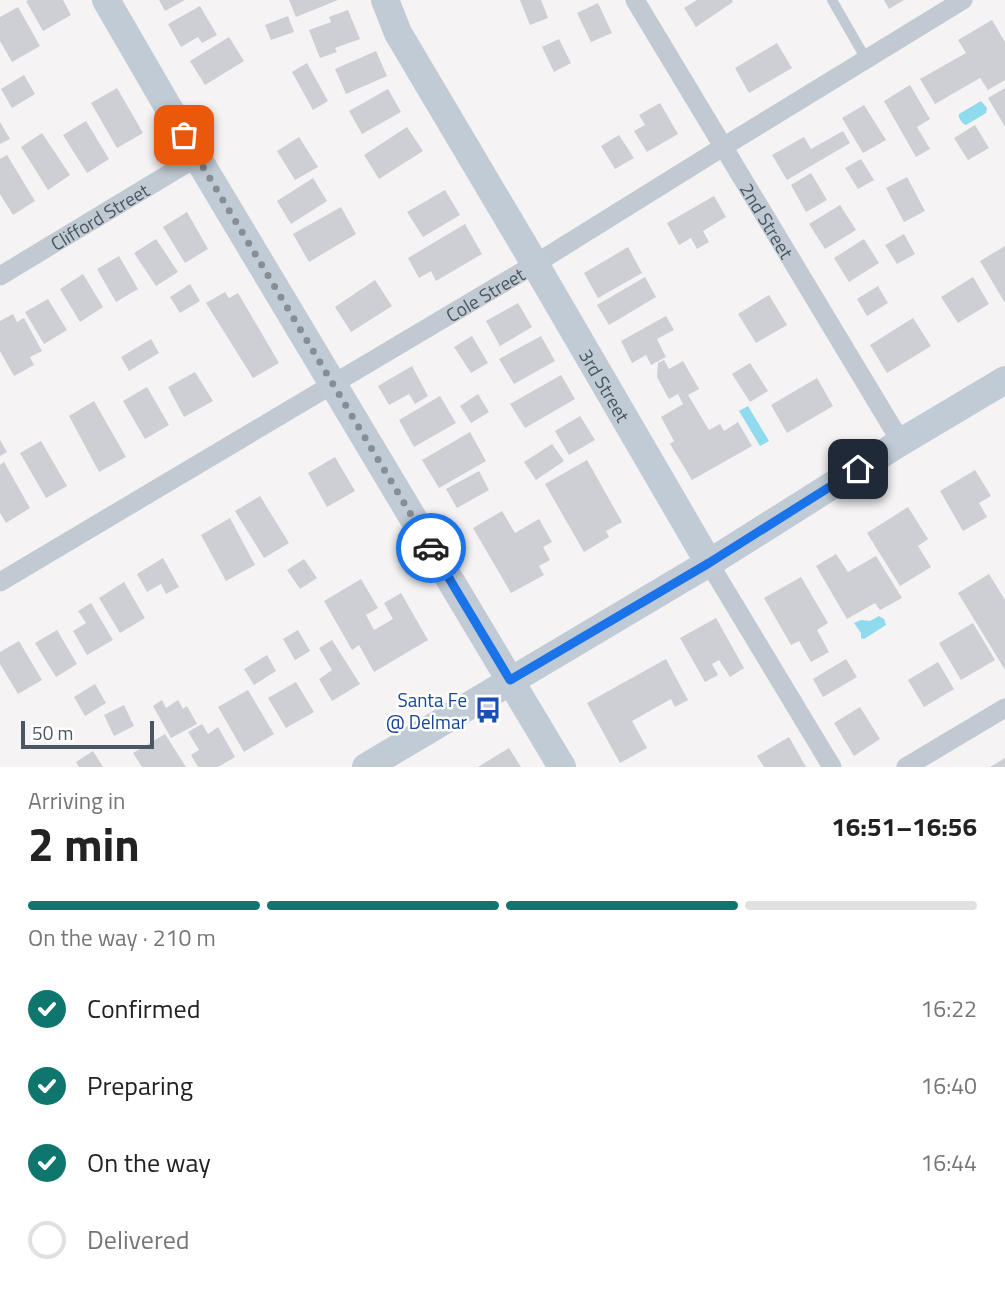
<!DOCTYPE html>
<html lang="en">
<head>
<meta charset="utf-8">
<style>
  :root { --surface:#fff; --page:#f6f6f6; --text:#222; --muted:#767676; --line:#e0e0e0; --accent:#0f766e }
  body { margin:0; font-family:"Titillium Web",sans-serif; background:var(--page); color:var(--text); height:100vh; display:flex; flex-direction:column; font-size:26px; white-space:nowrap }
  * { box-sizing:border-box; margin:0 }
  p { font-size:23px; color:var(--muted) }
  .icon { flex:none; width:38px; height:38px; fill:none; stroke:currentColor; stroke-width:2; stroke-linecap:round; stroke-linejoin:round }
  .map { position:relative; height:767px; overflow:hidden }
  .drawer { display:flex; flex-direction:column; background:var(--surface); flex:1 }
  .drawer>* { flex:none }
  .scale { position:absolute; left:21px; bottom:18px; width:133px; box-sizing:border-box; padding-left:7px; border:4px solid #4a5661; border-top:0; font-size:19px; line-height:24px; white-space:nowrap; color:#4a5661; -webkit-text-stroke:5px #fff; paint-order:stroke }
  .pin { position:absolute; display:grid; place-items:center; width:60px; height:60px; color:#fff; margin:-30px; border-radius:14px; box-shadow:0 4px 10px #0006 }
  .courier { position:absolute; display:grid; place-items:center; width:70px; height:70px; margin:-35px; border:5px solid #1a73e8; border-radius:50%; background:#fff; color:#222; box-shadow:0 2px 9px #0007 }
  .overview em { font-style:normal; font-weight:700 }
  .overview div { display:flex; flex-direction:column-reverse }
  .overview { display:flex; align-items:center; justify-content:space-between; height:119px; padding:0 28px }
  h1 { font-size:46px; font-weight:700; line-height:52px }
  .bar { display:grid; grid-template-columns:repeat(4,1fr); gap:10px 7px; align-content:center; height:84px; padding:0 28px }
  .bar i { height:9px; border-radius:5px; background:var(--line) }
  .bar .on { background:var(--accent) }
  .bar p { grid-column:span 4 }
  ol { padding:0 28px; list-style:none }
  li { display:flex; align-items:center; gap:21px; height:77px }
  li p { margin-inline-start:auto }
  li .icon { padding:7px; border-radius:50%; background:var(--accent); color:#fff; stroke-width:4 }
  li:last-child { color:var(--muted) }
  li i { width:38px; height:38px; border:4px solid var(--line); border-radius:50% }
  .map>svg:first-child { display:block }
  .water { fill:#90daee }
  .building { fill:#cdcfd5 }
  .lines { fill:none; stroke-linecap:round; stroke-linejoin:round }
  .lane { stroke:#c1cad2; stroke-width:10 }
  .street { stroke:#c1cad2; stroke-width:19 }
  .secondary { stroke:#c1cbd6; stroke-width:28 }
  .done { stroke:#868d94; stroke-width:7; stroke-dasharray:0 12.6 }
  .route { stroke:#1a73e8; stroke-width:9 }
  .labels { text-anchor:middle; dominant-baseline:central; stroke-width:5; stroke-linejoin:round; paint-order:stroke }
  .street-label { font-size:19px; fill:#4a5661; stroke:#fff }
  .transit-label { font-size:19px; fill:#164399; stroke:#fff; text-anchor:end }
</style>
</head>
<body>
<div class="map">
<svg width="1005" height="767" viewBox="0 0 1005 767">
  <rect width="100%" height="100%" fill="#f5f3f3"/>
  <path class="water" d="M981,101L987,108L986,113L966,125C962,124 958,118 959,114Z
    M748,406L769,441L760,446L739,411Z
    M879,616L884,619L886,625L864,639L861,638V633L854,623L861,620L870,621Z"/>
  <path class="building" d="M29,0H63L71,15L43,31L26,1Z
    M159,0H185L165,11Z
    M289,0H338L296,17Z
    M520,0H541L548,18L530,25Z
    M697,0H732L733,2L696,27L684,8Z
    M884,0H904L889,9Z
    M598,3L612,33L591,42L577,13Z
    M200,6L217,35L202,43L198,37L181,47L168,24Z
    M18,7L40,46L12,62L0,41V17Z
    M348,10L360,39L335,48L337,52L320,58L309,30L331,22L329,17Z
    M288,16L294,32L271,40L265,25Z
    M992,20L1005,42V80L988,90L980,78L935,104L920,79L966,53L958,40Z
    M229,37L244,61L205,85L190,61Z
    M559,39L571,63L554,72L542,47Z
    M777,43L792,68L749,93L735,68Z
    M376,51L387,76L346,94L335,69Z
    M307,63L328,101L313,110L292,72Z
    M24,75L35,94L12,108L1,89Z
    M910,85L930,119L917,127L930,149L916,157L884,101Z
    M117,88L143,133L117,148L91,103Z
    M1005,88V127L988,98Z
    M388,89L401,112L362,134L349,111Z
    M660,103L678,134L647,152L634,131L645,125L639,115Z
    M864,105L886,140L863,153L842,118Z
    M86,121L109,159L87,173L63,135Z
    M0,122L10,139L0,144Z
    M975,125L989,148L968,160L954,138Z
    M407,127L423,151L379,179L364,155Z
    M843,131L850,143L787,180L772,155L804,137L811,149Z
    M42,133L70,175L48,190L21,147Z
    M619,135L634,158L615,169L601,146Z
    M299,137L318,167L295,180L277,151Z
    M7,155L35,201L13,215L0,194V159Z
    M861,159L874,180L858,189L845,168Z
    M811,173L827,200L806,212L791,185Z
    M907,177L925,211L904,222L886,188Z
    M313,178L327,201L291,224L277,201Z
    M445,190L460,215L423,237L407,212Z
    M714,196L726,217L703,231L709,242L697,249L691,238L679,245L667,223Z
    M840,205L856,230L825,249L809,224Z
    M341,207L356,234L309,262L293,234Z
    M187,212L208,249L185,263L163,227Z
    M465,224L482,254L436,281L431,271L419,278L408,258Z
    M904,234L915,254L897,264L885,245Z
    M156,239L178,272L156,286L134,253Z
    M864,239L879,263L849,282L834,258Z
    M1005,246V303L980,261Z
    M628,247L642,273L598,298L584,273Z
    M119,256L138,289L116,302L97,269Z
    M83,274L103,307L80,322L60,289Z
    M645,277L656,297L609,325L597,305Z
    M973,277L989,304L958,323L941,297Z
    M375,280L392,306L351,332L335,307Z
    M190,284L200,301L180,313L170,297Z
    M878,286L888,303L867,316L857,299Z
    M225,292L229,298L238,293L279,363L253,378L206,303Z
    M769,295L787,325L756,343L738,314Z
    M48,299L67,330L44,344L25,312Z
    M518,303L532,327L500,346L486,321Z
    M13,314L17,322L24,318L42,351L30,357L34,365L14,376L0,351V321Z
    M666,316L674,330L657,339L666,357L651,365L646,355L632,363L621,341Z
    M913,318L931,346L887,373L870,345Z
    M472,336L488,363L471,373L454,347Z
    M541,336L555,361L514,384L499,359Z
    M151,339L159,353L129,371L121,357Z
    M664,360L669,369L683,361L699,389L688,395L709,430L720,424L724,431L738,422L752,446L692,480L670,444L674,441L661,417L683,404L678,394L669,399L657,377L658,363Z
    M750,363L768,391L750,402L732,374Z
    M412,366L428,396L415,404L409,394L389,405L378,386Z
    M195,372L213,401L184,417L168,387Z
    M561,375L575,399L525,428L510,404Z
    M817,378L833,406L787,433L771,405Z
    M147,387L169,425L145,439L123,401Z
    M478,394L489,412L471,423L460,406Z
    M440,396L456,423L414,447L399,420Z
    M94,401L126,457L99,472L69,416Z
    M580,416L595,440L569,455L555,431Z
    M470,432L486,461L439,488L422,460Z
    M0,440L7,452L0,456Z
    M41,441L67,486L46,498L20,453Z
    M552,444L564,461L536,480L524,462Z
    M335,457L355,491L327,507L308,473Z
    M587,460L622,522L606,531L609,537L584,552L545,484Z
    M4,462L30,508L6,523L0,513V465Z
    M975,470L991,496L979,503L987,517L963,531L940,491Z
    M479,471L489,490L457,508L446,489Z
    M260,496L289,543L264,558L235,511Z
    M908,507L928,539L918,546L931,567L900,586L867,533Z
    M502,511L515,533L539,519L552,542L543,547L550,560L539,566L544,575L511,593L473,528Z
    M230,518L255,565L226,581L201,535Z
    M836,554L848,572L876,556L902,598L880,610L875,603L847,619L816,566Z
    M163,558L179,587L166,594L161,584L147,592L137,574Z
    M304,559L317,578L300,589L287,570Z
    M989,574L1005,600V670L958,593Z
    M801,577L828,623L817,630L829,652L811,662L799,641L791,645L764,598Z
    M361,579L378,608L366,615L374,630L393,619L384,603L401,593L428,640L374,672L359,645L352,650L324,601Z
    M124,582L145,618L120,633L99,598Z
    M91,603L113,640L87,655L73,631L86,623L78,611Z
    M716,618L744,668L730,677L719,660L712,664L718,675L705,682L680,638Z
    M973,623L995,660L961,680L939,643Z
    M57,630L77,664L56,677L35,643Z
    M298,630L310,651L295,660L283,639Z
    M332,640L360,684L332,701L319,679L332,670L319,648Z
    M19,641L42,680L18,694L0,664V652Z
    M267,655L276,671L254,685L244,669Z
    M666,659L688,700L675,707L671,699L632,721L647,748L620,763L587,703Z
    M846,659L857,677L823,697L813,679Z
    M938,662L954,689L924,707L908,680Z
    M296,682L314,712L286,728L268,698Z
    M95,684L106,703L85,716L74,697Z
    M248,690L274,734L244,752L218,707Z
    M162,700L166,708L178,700L183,709L187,706L197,724L171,738L153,706Z
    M124,705L134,726L114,736L104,715Z
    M860,707L880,739L854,756L834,723Z
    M202,724L208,734L218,727L235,757L218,767H198L191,755L199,750L188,732Z
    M165,734L186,767H142L133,753Z
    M789,737L806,767H764L757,756Z
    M509,748L521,767H478Z
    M93,751L103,767H79L76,762Z
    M1005,758V767H990Z"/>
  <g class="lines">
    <path class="lane" d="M832,0L866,59"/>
    <g class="street">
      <path id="s1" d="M635,0L901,442"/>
      <path id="s2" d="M0,276L197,157"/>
      <path d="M709,563L832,767"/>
      <path id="s3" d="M0,582L535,264L723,147L963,0"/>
      <path d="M906,767L1005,708"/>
    </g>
    <g class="secondary">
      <path d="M106,0L197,157L562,767"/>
      <path id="s4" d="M385,0L398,33L535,264L709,563"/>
      <path d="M366,767L709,563L901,442L1005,380"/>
    </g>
  </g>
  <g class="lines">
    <path class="done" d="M184,135L431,548"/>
    <path class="route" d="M431,548L510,680L709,563L858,469"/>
  </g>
  <defs>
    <g id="bus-bare" transform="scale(2.1)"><path d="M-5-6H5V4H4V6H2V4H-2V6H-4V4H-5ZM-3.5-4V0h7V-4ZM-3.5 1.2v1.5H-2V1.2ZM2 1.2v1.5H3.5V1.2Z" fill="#1a4fb4" stroke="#fff" stroke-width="2.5" paint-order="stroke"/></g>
  </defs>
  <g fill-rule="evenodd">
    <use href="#bus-bare" x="488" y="710"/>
  </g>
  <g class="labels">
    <g class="street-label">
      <text stroke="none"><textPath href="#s2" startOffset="116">Clifford Street</textPath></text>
      <text stroke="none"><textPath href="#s1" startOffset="257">2nd Street</textPath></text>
      <text stroke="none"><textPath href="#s3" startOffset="564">Cole Street</textPath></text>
      <text stroke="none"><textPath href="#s4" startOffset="444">3rd Street</textPath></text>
    </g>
    <g class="transit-label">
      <text x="467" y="699">Santa Fe<tspan x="467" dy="22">@ Delmar</tspan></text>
    </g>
  </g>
</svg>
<div class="scale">50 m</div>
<div class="pin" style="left:184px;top:135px;background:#ea580c"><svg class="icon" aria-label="bag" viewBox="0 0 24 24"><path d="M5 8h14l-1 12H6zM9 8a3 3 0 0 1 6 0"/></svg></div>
<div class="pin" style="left:858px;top:469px;background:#1f2937"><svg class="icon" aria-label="home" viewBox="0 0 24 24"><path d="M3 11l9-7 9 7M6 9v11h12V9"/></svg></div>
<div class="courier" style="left:431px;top:548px"><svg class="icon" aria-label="car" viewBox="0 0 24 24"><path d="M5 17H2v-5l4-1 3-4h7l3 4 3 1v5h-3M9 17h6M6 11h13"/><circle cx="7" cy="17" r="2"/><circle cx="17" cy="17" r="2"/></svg></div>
</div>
<section class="drawer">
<div class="overview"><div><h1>2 min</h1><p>Arriving in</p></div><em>16:51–16:56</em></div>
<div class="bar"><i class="on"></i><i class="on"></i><i class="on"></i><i></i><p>On the way · 210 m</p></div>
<ol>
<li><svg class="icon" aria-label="check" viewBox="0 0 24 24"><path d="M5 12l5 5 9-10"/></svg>Confirmed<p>16:22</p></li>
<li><svg class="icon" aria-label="check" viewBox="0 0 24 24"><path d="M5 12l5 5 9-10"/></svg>Preparing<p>16:40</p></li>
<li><svg class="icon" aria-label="check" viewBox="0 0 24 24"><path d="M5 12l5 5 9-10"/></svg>On the way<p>16:44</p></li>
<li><i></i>Delivered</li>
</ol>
</section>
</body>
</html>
